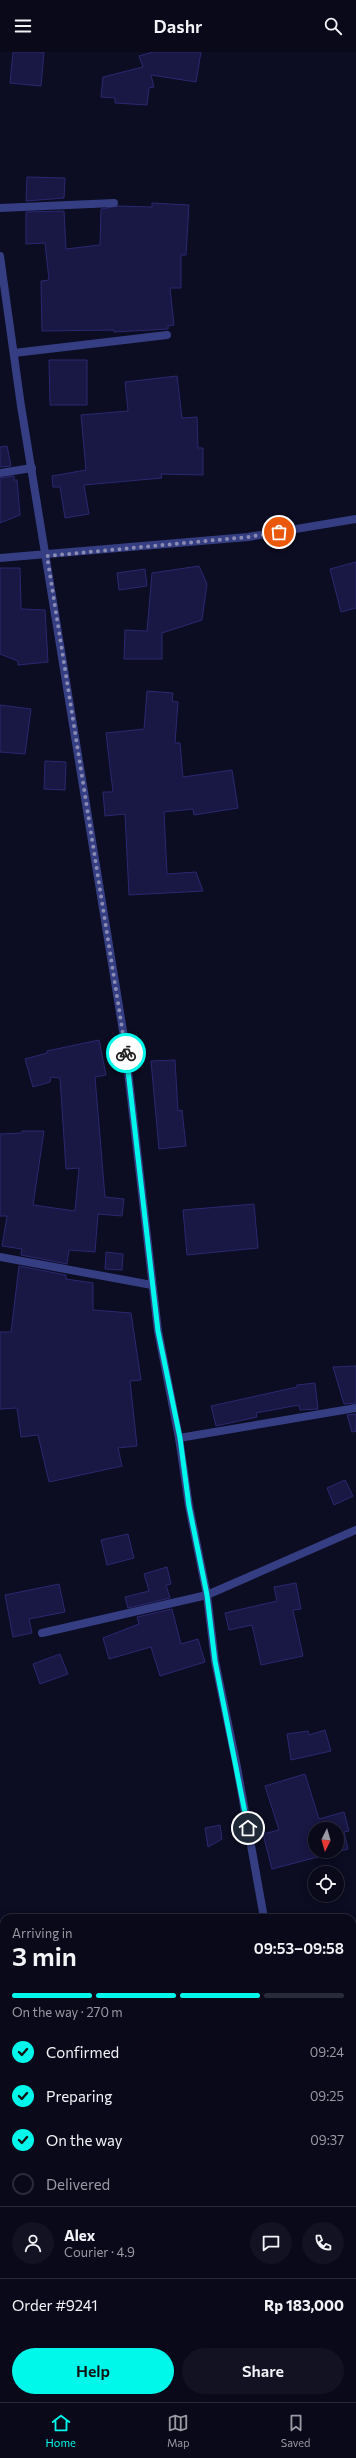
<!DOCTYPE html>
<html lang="en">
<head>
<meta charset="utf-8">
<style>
  :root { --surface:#09091a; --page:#121223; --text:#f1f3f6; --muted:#999aa2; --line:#292a39; --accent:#00f8ea }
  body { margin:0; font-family:Commissioner,sans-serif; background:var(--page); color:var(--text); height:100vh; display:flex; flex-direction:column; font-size:15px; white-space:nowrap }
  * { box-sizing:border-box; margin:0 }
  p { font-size:13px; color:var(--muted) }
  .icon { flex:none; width:22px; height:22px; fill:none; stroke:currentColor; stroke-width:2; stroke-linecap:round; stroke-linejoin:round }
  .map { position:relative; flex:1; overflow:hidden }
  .side { position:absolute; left:0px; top:1862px; width:356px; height:488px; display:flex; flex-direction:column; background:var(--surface); border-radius:12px 12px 0 0; box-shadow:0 2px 10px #0003,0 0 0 1px var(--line) }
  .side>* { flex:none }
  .needle { width:26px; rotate:185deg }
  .controls { position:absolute; left:308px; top:1770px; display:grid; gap:8px }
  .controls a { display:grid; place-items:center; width:36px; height:36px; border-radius:50%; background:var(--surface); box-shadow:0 2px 10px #0003,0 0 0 1px var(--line); font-size:20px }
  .pin { position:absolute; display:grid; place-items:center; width:34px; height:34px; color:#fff; margin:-17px; border:2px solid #fff; border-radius:50%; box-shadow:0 1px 4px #0007 }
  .courier { position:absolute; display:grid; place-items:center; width:40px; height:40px; margin:-20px; border:3px solid #00f8ea; border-radius:50%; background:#fff; color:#222; box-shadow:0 1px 5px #0007 }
  .head em { font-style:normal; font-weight:600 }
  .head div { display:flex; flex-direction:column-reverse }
  .head { display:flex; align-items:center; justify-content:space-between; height:68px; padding:0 12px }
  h1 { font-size:26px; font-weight:600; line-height:30px }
  .bar { display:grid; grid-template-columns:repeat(4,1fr); gap:6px 4px; align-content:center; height:48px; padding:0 12px }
  .bar i { height:5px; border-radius:3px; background:var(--line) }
  .bar .on { background:var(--accent) }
  .bar p { grid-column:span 4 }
  .line { display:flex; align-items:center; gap:10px; padding:0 12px; border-top:1px solid var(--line) }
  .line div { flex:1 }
  .round { display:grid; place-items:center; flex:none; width:42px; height:42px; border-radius:21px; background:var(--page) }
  ol { padding:0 12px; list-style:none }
  li { display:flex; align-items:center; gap:12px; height:44px }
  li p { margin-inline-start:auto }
  li .icon { padding:4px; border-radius:50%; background:var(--accent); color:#111; stroke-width:4 }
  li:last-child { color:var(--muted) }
  li i { width:22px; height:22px; border:2px solid var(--line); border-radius:50% }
  .primary-button { display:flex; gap:8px; margin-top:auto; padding:8px 12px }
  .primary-button a { flex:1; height:46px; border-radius:24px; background:var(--accent); color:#111; font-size:16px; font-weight:600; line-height:46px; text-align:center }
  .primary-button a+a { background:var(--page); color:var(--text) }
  header { display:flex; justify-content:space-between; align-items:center; height:52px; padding:0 12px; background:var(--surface); font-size:18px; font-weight:600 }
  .menu { display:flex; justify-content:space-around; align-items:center; height:56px; border-top:1px solid var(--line); background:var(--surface); font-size:11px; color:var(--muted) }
  .menu a { display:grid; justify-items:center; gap:2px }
  .menu .on { color:var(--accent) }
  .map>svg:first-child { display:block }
  .building { fill:#191743; stroke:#2b2871; fill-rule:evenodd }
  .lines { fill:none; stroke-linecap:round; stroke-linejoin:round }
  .minor { stroke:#353e83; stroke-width:8 }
  .tertiary { stroke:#353e83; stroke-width:8 }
  .done { stroke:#898bb2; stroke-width:4; stroke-dasharray:0 7.2 }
  .route { stroke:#00f8ea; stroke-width:5 }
</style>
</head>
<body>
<header><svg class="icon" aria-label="menu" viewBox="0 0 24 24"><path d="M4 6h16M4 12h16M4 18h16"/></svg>Dashr<svg class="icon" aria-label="search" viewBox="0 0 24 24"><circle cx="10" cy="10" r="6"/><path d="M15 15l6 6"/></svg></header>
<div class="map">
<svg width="356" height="2350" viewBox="0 0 356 2350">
  <rect width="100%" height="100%" fill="#0c0c22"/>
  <path class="building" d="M13,0H44L41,34L10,31Z
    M153,0H201L196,30L151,23L154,35L149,36L147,53L115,51V46L101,45L103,25L143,15L139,4Z
    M27,125L65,126L64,146L26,149Z
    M152,151L189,153L186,203H181V236H170L174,273L168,274V277L114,280V278L42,279L41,229L49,228L45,191L26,192V160L64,159L66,197L100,193L101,157L118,154L152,155Z
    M49,308H87V353H50Z
    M177,324L182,366L197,365L198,396H203V423L161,422L162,426L84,433L89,462L65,466L60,435H53L52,424L86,418L81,363L128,359L125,330Z
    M7,394L11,414L0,415V395Z
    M14,424V428H17L20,463L0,471V426Z
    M356,510V556L341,560L330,517Z
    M199,514L207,532L202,568L162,581V607H124L125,578L147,579L152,521Z
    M0,516H20L21,557L45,558L48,610L18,613V609L0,602Z
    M145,517L147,534L119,538L117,521Z
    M147,639L173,641L172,649L178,650L175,691H180L183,725L232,718L238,756L194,763L193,757L164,760L167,822L196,820L203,839L129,843L125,762L105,764L103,740H113L106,681L144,677Z
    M0,653L31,657L25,702L0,700Z
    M45,709L66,710L65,738L44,737Z
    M99,988L106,1023L95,1025L105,1145L124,1147L122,1164L98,1162L95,1200L69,1198L67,1212L21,1203L22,1197L2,1194L7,1164H0V1082L22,1081V1079H44L33,1153L75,1159L79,1116L66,1117L60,1026L51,1025L50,1030L33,1035L25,1007L47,1001V999Z
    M175,1008L178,1059L182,1058L186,1094L159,1097L151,1009Z
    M254,1152L258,1196L187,1203L183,1158Z
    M106,1200L123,1202L122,1218L105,1217Z
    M19,1214L66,1223V1227L93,1231V1258L131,1261L141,1328L130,1329L137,1394L118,1396L122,1414L49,1430L38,1383L21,1385L17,1356L0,1357V1280H11Z
    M356,1314V1351L344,1352L333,1315Z
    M315,1331L318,1357L300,1358L299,1353L256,1361L257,1365L216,1374L211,1354L297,1335V1333Z
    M356,1362V1379L352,1380L347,1363Z
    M345,1428L353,1444L334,1453L327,1436Z
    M128,1482L134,1506L107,1513L101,1488Z
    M167,1515L171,1532L166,1533L170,1546L128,1556L125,1545L149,1539L144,1522Z
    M296,1531L301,1557L293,1558L303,1604L261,1613L252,1573L229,1578L225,1561L277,1549L274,1535Z
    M59,1532L65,1560L29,1567L32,1581L13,1585L5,1543Z
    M172,1557L181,1592L198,1587L205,1610L160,1624L151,1595L109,1607L103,1586L139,1572L137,1565Z
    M60,1602L68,1622L40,1632L33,1612Z
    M325,1678L331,1699L291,1708L287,1682L308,1679L309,1683Z
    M305,1722L319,1767L344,1760L349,1779L344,1780L348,1797L272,1817L263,1782L279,1778L265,1734ZM315,1777H337V1799H315Z
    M220,1773L222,1787L208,1795L205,1776Z"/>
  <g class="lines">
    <path class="minor" d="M0,156L114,151
      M14,301L167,283
      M0,421L32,416
      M0,1205L152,1233
      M179,1386L356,1356
      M42,1581L207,1543L356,1478
      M352,2005L356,2004
      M352,2172L356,2173"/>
    <path class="tertiary" d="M0,204L21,354L124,985L158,1279L179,1386L189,1454L207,1543L215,1609L237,1715L264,1866
      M0,506L248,485L356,467
      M324,2346V2350"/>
  </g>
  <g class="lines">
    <path class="done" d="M126,1001L47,504L248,485L279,480"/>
    <path class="route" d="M126,1001L158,1279L180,1386L189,1454L207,1543L215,1609L248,1776"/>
  </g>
</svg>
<div class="controls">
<a><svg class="needle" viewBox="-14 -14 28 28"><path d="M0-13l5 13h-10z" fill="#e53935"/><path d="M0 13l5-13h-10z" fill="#999aa2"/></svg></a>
<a><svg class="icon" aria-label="locate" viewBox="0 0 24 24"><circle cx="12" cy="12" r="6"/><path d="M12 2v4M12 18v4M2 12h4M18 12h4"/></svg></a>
</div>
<div class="pin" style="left:279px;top:480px;background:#ea580c"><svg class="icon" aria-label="bag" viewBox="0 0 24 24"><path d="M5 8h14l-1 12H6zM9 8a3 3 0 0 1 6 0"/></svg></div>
<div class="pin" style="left:248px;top:1776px;background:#1f2937"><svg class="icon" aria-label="home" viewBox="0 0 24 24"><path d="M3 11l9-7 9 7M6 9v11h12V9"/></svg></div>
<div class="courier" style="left:126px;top:1001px"><svg class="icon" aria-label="bike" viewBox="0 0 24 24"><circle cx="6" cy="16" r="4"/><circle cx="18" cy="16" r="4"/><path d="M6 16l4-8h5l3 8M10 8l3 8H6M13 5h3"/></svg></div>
<section class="side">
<div class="head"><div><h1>3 min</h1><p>Arriving in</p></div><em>09:53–09:58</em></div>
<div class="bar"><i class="on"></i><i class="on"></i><i class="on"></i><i></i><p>On the way · 270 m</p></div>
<ol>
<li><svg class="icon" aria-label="check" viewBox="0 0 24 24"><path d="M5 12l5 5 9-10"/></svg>Confirmed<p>09:24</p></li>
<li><svg class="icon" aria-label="check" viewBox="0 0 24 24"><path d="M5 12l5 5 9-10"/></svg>Preparing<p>09:25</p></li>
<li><svg class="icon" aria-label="check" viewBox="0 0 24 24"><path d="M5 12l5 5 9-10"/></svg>On the way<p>09:37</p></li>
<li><i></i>Delivered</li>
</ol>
<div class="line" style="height:72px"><a class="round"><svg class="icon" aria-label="person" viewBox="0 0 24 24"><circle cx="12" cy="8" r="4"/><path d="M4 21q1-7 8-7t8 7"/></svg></a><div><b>Alex</b><p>Courier · 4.9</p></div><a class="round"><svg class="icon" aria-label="chat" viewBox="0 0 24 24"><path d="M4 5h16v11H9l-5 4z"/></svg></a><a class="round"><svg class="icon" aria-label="phone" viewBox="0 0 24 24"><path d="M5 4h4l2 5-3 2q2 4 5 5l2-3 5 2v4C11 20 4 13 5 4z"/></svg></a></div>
<div class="line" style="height:52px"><div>Order #9241</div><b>Rp 183,000</b></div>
<div class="primary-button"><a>Help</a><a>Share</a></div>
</section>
</div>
<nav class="menu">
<a class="on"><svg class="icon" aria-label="home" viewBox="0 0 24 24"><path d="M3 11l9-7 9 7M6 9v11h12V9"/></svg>Home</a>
<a><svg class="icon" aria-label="map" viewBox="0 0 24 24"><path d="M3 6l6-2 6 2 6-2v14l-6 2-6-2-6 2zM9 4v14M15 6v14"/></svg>Map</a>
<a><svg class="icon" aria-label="saved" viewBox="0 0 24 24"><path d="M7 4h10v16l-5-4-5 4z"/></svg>Saved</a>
</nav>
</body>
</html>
